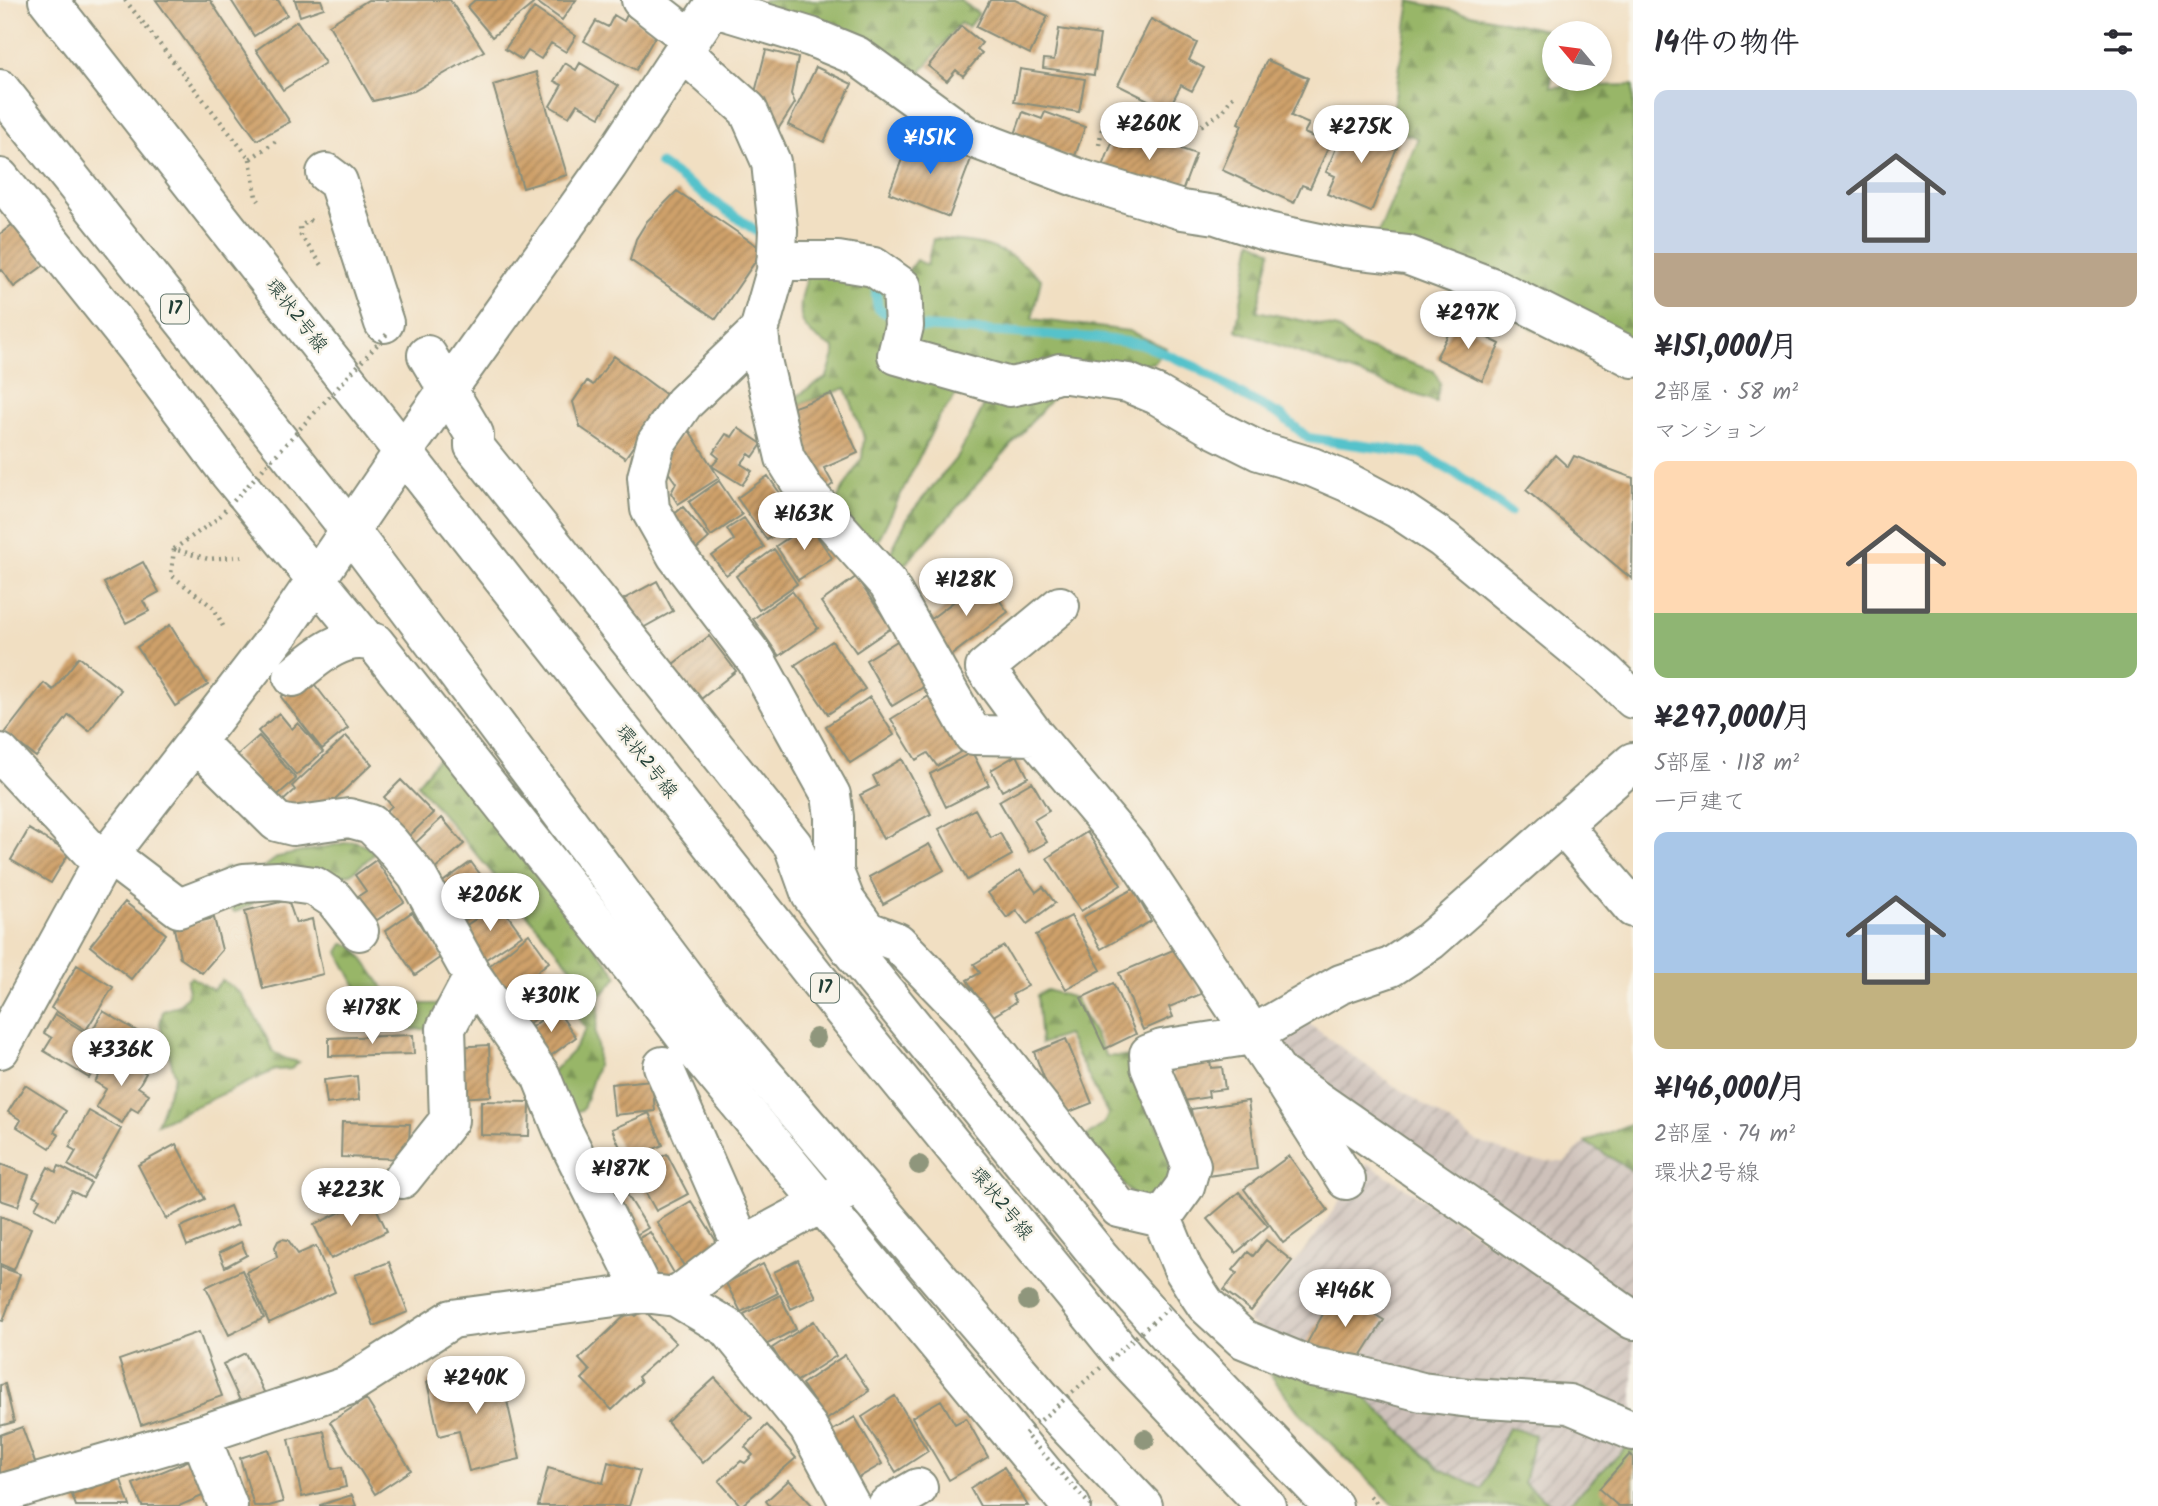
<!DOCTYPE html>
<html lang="ja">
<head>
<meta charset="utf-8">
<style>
	:root { --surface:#fff; --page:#f7f7f7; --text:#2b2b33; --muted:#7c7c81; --accent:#1a73e8 }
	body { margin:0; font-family:Kalam,"Klee One",sans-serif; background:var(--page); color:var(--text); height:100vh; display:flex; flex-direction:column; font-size:26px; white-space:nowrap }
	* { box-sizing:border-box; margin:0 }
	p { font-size:23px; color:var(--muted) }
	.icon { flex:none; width:38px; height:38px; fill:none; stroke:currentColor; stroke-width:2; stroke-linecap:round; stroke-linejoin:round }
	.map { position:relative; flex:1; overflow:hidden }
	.panel { display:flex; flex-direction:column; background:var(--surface); width:525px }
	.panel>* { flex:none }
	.needle { width:46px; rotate:299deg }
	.buttons { position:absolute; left:1542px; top:21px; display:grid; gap:14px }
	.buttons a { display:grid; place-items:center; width:70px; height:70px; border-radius:50%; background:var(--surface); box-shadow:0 4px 10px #0003; font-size:35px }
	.price { position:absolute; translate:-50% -60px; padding:0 16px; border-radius:24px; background:#fff; color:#222; font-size:23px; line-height:46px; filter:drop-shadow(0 2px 4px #0008) }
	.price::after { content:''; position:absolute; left:50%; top:42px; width:21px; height:16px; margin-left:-10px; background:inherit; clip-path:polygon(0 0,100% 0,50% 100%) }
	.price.on { background:var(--accent); color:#fff }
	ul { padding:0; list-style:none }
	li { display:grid; align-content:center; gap:14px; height:371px; padding:0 21px }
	li span { display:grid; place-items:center; height:217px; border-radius:14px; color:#555 }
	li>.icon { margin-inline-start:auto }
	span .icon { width:126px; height:126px; fill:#fffc; stroke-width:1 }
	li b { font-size:30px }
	h2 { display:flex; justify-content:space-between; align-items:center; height:84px; padding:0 21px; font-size:30px }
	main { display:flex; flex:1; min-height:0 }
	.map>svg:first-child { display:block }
	.industrial { fill:url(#industrial-furrows) }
	.forest { fill:url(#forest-firs); stroke:#5c7a4e; stroke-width:2 }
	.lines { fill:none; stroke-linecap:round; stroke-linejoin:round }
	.stream { stroke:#55c2cb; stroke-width:10 }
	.building { fill:url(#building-hatch) }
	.minor-casing { stroke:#888e7b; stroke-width:42 }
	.major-casing { stroke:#888e7b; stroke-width:42 }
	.path { stroke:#888e7b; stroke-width:4.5; stroke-dasharray:2 5; stroke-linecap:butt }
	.minor { stroke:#fff; stroke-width:38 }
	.major { stroke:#fff; stroke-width:38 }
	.path-bridge { stroke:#888e7b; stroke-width:4.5; stroke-dasharray:2 5; stroke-linecap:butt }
	.tree { fill:#8f967c }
	.labels { text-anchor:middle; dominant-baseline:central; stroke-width:5; stroke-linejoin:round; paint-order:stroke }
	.shield { fill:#f7f3e8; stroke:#60746a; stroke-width:2 }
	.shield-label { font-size:18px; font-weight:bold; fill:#1f3d34 }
	.street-label { font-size:19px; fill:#1f3d34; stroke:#f7f3e8 }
</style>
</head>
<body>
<main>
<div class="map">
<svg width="1633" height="1506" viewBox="0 0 1633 1506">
	<defs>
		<pattern id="industrial-furrows" width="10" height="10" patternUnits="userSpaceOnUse" patternTransform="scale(1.75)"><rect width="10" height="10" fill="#cec1ba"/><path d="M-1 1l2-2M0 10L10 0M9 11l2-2" fill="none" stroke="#a79e98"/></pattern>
		<pattern id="forest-firs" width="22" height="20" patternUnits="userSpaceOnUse" patternTransform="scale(1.75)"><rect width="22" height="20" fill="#98b668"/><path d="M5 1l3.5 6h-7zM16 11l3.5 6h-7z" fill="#7b9556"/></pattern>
		<pattern id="building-hatch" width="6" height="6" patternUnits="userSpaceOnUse" patternTransform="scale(1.75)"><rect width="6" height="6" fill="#cfa16a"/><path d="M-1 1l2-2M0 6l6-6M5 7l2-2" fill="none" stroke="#a78458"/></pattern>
	</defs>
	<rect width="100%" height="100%" fill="#f7f3e8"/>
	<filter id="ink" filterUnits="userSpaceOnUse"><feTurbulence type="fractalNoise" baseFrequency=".0143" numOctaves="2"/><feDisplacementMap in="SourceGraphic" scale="14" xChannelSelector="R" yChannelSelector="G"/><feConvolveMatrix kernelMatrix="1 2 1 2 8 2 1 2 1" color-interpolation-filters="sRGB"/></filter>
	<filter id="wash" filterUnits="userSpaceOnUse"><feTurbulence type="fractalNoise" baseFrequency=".00686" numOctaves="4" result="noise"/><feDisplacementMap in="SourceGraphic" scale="28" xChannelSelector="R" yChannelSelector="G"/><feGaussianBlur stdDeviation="1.57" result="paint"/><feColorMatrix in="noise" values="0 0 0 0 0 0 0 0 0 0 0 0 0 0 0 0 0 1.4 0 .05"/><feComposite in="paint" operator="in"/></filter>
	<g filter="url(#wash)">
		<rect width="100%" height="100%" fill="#f1dfc2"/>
		<path class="industrial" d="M1301 1018 1393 1085 1438 1114 1476 1141 1530 1161 1565 1162 1585 1142 1633 1171V1306L1281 1057 1277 1033Z
			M1367 1163 1633 1335V1441L1566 1506H1553L1524 1483 1483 1490 1438 1468 1352 1384 1247 1321 1308 1246Z"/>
		<path class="forest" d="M764 0H960L979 14 968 27 960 23 913 82 759 7Z
			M1410 1 1555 32 1551 87 1633 85V374L1615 369 1405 266 1378 234 1418 138 1390 129Z
			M933 239C979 241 1008 246 1041 279L1032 319 1129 331 1166 348 1155 362 1067 381 951 514 894 576 886 562 909 515 958 456 1002 371 960 390 938 419 868 561 829 512 862 458 864 437 846 388 794 406 799 395 827 377 834 355V348C790 328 799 309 808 270L908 271 916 260 927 265Z
			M1252 240 1271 251 1257 311 1337 328 1358 345 1434 371 1440 383 1436 402 1236 330Z
			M443 753 618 976 598 999 599 1013 595 1032 598 1051 597 1066 583 1109 564 1117 549 1075 573 1051 586 1029 565 999 582 980 417 784Z
			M354 841 364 845 375 853 352 873 345 875 337 876 322 871 257 890 252 904 235 912 228 907 211 882 225 868H263L278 857Z
			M343 944 354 946 397 1007 413 1004H439L435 1029 369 1030 367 1007 338 952Z
			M191 977 213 990 222 980 240 993 260 1024 273 1052 286 1059 299 1062 291 1069 275 1070 157 1124 175 1075 160 1024 163 1011 179 1005 188 995 187 980Z
			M1047 990 1075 998 1106 1056 1132 1057 1169 1155 1171 1181 1162 1195 1137 1200 1083 1139 1104 1124 1108 1114 1067 1035 1041 1044 1037 995Z
			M1633 1123V1171L1585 1142Z
			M1264 1366 1352 1384 1438 1468 1482 1489 1508 1427 1535 1435 1524 1483 1553 1506H1395L1298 1411Z
			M1633 1441V1506H1566Z"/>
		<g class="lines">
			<path class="stream" d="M660 164 765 237
				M878 283 876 295 878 309 896 318
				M911 323 921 327 1095 338 1142 344 1198 368 1245 397 1282 416 1308 438 1422 454 1458 475 1510 512"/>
		</g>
		<g id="blocks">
			<path class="building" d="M156 0H210L290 122 257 140Z
				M231 0H278L287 15 254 36Z
				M295 0H321L324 8 300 16Z
				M368 0H450L484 51 414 91 373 101 329 25Z
				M475 0H530L533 4 492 37 467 7Z
				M534 0H576L562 20Z
				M990 0H1015L1048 16 1030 54 976 27Z
				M534 8 576 36 566 52 551 43 541 59 528 51 522 60 505 49Z
				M614 15 624 21 627 15 657 33 636 70 584 41 596 21 608 27Z
				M1151 19 1197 43 1189 60 1204 68 1192 91 1181 85 1168 110 1118 85Z
				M297 21 325 63 283 90 256 50Z
				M961 26 982 43 977 49 982 53 963 76 956 70 947 81 928 66Z
				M1059 29 1100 35 1094 75 1043 68 1044 59 1054 60Z
				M766 50 798 58 791 94 795 103 773 137 753 100Z
				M1267 60 1308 78 1291 116 1309 124 1304 133 1330 144 1310 188 1302 185 1294 203 1222 170 1242 125 1238 123Z
				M565 63 576 70 580 63 618 86 600 117 577 104 569 117 550 106 562 85 554 81Z
				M816 67 852 84 824 142 788 125Z
				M1020 69 1085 79 1079 112 1014 102Z
				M536 72 567 175 523 188 493 85Z
				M1023 112 1042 119 1045 112 1085 127 1074 159 1014 137Z
				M1348 119 1400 140 1371 212 1327 194 1335 176 1326 172Z
				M1118 127 1196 154 1180 197 1102 169Z
				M911 136 971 159 949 217 889 193Z
				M677 191 763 250 716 319 630 260 636 239 647 221Z
				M17 221 47 263 14 287 2 270 0 271V234Z
				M1455 321 1500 344 1482 381 1436 358Z
				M614 356 668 396 625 458 580 427 573 402 587 381 593 385Z
				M831 394 858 453 824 468 833 484 816 497 777 413Z
				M738 428 762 444 753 457 749 454 741 464 752 471 742 485 712 466 719 458 713 453 726 434 732 437Z
				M689 430 719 478 678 504 671 493 676 483 666 469V446Z
				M1555 455 1568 467 1574 456 1633 478 1632 579 1526 490Z
				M768 476 786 502 773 512 784 528 767 540 737 498Z
				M719 481 742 515 711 536 689 502Z
				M683 507 709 538 692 553 666 521Z
				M744 518 764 547 726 575 712 556 734 540 727 529Z
				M809 524 832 558 798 580 776 546Z
				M774 549 797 584 759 610 736 576Z
				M143 562 159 592 143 601 149 611 126 623 104 583Z
				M856 577 891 628 856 652 821 602Z
				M984 579 1008 612 949 657 924 624Z
				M657 581 673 611 641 629 624 599Z
				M792 591 818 628 779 656 753 619Z
				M170 625 208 685 175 706 137 647Z
				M709 636 736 671 696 703 668 668Z
				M904 637 930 683 892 706 866 660Z
				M832 641 865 689 828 714 795 665Z
				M79 657 121 690 89 731 69 715 36 757 5 733 44 683 53 690Z
				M312 681 348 728 322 749 281 697 295 686Z
				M939 690 943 720 962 751 937 766 928 753 916 760 891 719Z
				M870 697 894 735 850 763 826 726Z
				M279 713 292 729 298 723 323 752 296 775 258 731Z
				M259 736 296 779 272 800 235 757Z
				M346 736 372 764 319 814 298 820 282 802 295 790 292 786Z
				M972 752 989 785 946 807 930 774Z
				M1017 755 1028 777 1002 791 991 770Z
				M902 759 931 814 883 839 860 795 878 786 873 776Z
				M401 780 433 813 405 840 381 816 392 806 384 797Z
				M1032 782 1049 811 1034 820 1047 842 1029 852 999 801Z
				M975 809 991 838 1000 833 1012 855 967 880 939 829Z
				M442 818 464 844 433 871 411 847Z
				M29 829 69 853 51 883 11 860Z
				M1087 832 1121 885 1081 911 1047 858Z
				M929 844 944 870 883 904 869 877Z
				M376 860 404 902 371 924 354 899 366 891 355 875Z
				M471 862 483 878 449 903 437 886Z
				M1020 870 1036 892 1043 887 1055 903 1027 924 1016 910 1007 918 988 893Z
				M485 882 497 898 462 922 451 906Z
				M1133 889 1151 921 1101 949 1083 917Z
				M288 900 296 923 312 919 323 974 263 989 245 911Z
				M125 902 166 934 131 979 90 946Z
				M499 903 522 935 480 963 458 931Z
				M412 912 441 957 415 975 385 931Z
				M1071 916 1101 970 1066 989 1036 935Z
				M214 918 222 950 202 973 180 958 174 928Z
				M529 934 549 962 505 997 484 970Z
				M1004 946 1028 986 1012 995 1016 1002 990 1018 967 980 980 973 974 964Z
				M1180 947 1201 994 1169 1007 1173 1017 1143 1030 1119 973Z
				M77 965 113 987 86 1030 51 1008Z
				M539 979 557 1003 526 1025 509 1001Z
				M1113 983 1136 1034 1105 1049 1081 998Z
				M556 1009 576 1037 545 1060 525 1032Z
				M103 1011 140 1033 128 1054 91 1033Z
				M55 1014 103 1043 92 1062 97 1065 89 1078 44 1051 52 1038 44 1033Z
				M413 1035 414 1054 329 1056V1038Z
				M1066 1039 1092 1103 1059 1116 1034 1052Z
				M489 1045 491 1096 457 1098 455 1047Z
				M1209 1050 1211 1068 1222 1067 1225 1089 1208 1091 1209 1097 1177 1102 1171 1055Z
				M113 1053 146 1073 138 1087 149 1094 138 1112 131 1108 122 1123 96 1107 106 1089 95 1082Z
				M357 1076 359 1100 327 1104 324 1080Z
				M652 1080 655 1111 614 1115 611 1084Z
				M25 1085 66 1111 54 1132 59 1135 50 1148 17 1127 21 1120 8 1112Z
				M481 1101 530 1102 529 1136 481 1135Z
				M1248 1101 1257 1169 1200 1177 1191 1109Z
				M89 1111 121 1129 93 1179 68 1165 76 1151 69 1147Z
				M649 1113 663 1145 626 1161 612 1129Z
				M342 1122 410 1124 408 1159 341 1157Z
				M176 1144 205 1199 166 1219 138 1165Z
				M667 1154 688 1194 656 1211 634 1172Z
				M1289 1156 1328 1210 1283 1243 1244 1189Z
				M0 1164 29 1175 18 1206 0 1200Z
				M59 1166 91 1183 83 1197 72 1191 56 1220 35 1208 40 1199 33 1195 48 1167 56 1172Z
				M613 1172 648 1228 626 1241 596 1184Z
				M1239 1192 1268 1226 1236 1253 1207 1219Z
				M371 1197 387 1231 331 1259 314 1225Z
				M691 1201 723 1252 689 1274 657 1222Z
				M230 1206 238 1225 187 1246 180 1227Z
				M0 1216 31 1228 14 1270 0 1264Z
				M650 1232 674 1273 651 1285 628 1244Z
				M282 1239 288 1240 298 1254 316 1246 335 1292 269 1323 246 1272 277 1257 275 1247 278 1241Z
				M1266 1240 1292 1261 1251 1311 1224 1290 1237 1273 1233 1270 1248 1252 1253 1256Z
				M241 1242 247 1255 225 1267 219 1253Z
				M798 1260 816 1297 791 1309 774 1272Z
				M389 1262 408 1312 374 1326 355 1275Z
				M763 1264 778 1293 741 1312 726 1283Z
				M0 1267 20 1274 3 1321 0 1320Z
				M242 1270 264 1318 229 1335 206 1287Z
				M1335 1292 1384 1320 1356 1364 1335 1352 1306 1345Z
				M780 1295 796 1329 762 1347 744 1314Z
				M644 1310 676 1343 638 1377 641 1382 612 1410 582 1379 590 1371 579 1359 630 1311 636 1316Z
				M814 1321 836 1356 794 1383 772 1348Z
				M199 1332 222 1396 141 1425 119 1360Z
				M245 1353 265 1394 242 1405 223 1364Z
				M845 1355 869 1391 826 1420 802 1384Z
				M499 1365 520 1459 469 1471 459 1431 439 1436 427 1382Z
				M715 1378 752 1418 703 1463 667 1422Z
				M5 1384 14 1422 0 1426V1385Z
				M895 1396 928 1451 896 1472 862 1417Z
				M366 1399 411 1470 375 1494 330 1422Z
				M941 1400 955 1424 966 1418 988 1457 949 1480 912 1417Z
				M855 1417 882 1464 851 1482 825 1435Z
				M767 1425 796 1458 741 1506 719 1481 741 1461 745 1463 753 1455 745 1447Z
				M22 1427 37 1468 0 1481V1435Z
				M324 1431 332 1469 342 1467 346 1487 302 1497 289 1439Z
				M268 1449 283 1502 269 1506H254L240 1458Z
				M1630 1454 1633 1457V1506H1618L1599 1489Z
				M192 1459 207 1494 179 1506H142L133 1484Z
				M608 1462 640 1471 629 1506H538L548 1468 603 1483Z
				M1004 1467 1028 1506H980L970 1488Z
				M120 1477 130 1506H76L72 1495Z
				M789 1480 813 1506H770L766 1501Z
				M352 1495 356 1506H320V1505Z"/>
		</g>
	</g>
	<g filter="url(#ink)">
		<use href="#blocks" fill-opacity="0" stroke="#888e7b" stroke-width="2"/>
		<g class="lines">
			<g class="minor-casing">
				<path id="minor" d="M641 0 691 39
					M712 7 811 37 857 56 967 136 1081 179 1182 210 1216 215 1268 232 1343 248 1407 255 1494 288 1633 358
					M683 52 748 110 771 162 778 230 776 271 759 331 684 403 656 443 647 477 650 509 676 555 756 660 831 795 834 817V872L845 900 868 932
					M326 173 338 182 384 323
					M0 178 135 347 229 473 365 639
					M776 261H838L874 267 902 287 904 326 897 355 1010 387 1033 382 1060 373 1128 383 1157 395 1215 429 1259 451 1312 467 1347 482 1398 509 1443 539 1605 672 1633 699
					M759 331 762 360 785 458 806 492 888 584 973 735 1035 736
					M427 355 474 434V446L793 845 811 895 851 950 1099 1256 1172 1339 1333 1506
					M1060 606 985 668 1035 736 1131 850 1279 1074 1633 1320
					M293 677C315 658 345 631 375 643L653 994 697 1052 1071 1506
					M196 742 277 822 293 826 349 818 371 824 390 843 417 876 473 977 541 1076 563 1131 644 1293
					M0 753 102 863
					M1562 825 1633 908
					M108 854 179 908 244 883 278 881 314 886 334 899 359 931
					M868 931 897 942 968 1015 1119 1208 1162 1218
					M0 1049 102 863 279 634 403 452 608 165 717 0
					M663 1066 742 1246
					M1287 1087 1346 1180
					M402 1179 449 1120 446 1028 473 977
					M1162 1218 1185 1186 1191 1165 1150 1067 1149 1054 1162 1049 1252 1035 1341 984 1391 967 1430 941 1633 762
					M1162 1218 1183 1269 1198 1293 1206 1305 1243 1339 1312 1367 1356 1375 1422 1392 1470 1398 1569 1404 1633 1431
					M676 1297 742 1246 843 1192
					M200 1435 228 1506
					M0 1494 200 1435 347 1386 452 1319 644 1293 676 1297 728 1328 808 1427 851 1506
					M887 1506 918 1488"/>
			</g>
			<g class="major-casing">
				<path id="major" d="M48 0 815 976 1125 1357 1266 1506
					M0 89 349 529 711 1013 1044 1401 1143 1506"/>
			</g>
			<path class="path" d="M125 0 250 159 279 139
				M1099 145 1105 112 1173 131 1202 125 1222 112 1236 92
				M250 159 256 197 259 201
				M311 221 309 220 300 227 301 236 322 265
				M223 626 214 608 171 575 174 549 208 559 246 556
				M1370 1496 1380 1506"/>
			<use href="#minor" class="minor"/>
			<use href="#major" class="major"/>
			<path class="path-bridge" d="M174 549 217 519 387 334
				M1091 1506 1025 1434 1171 1306"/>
		</g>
		<g class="tree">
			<circle cx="816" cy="1038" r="10"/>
			<circle cx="919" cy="1165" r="10"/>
			<circle cx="1028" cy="1301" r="10"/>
			<circle cx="1145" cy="1439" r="10"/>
		</g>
	</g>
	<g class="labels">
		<g class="shield">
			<rect x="161" y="294.5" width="28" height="29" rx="5"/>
			<rect x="811" y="973.5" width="28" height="29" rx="5"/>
		</g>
		<g class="shield-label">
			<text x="175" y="309">17</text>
			<text x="825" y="988">17</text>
		</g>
		<g class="street-label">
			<text transform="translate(296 316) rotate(52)">環状2号線</text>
			<text transform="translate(646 762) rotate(52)">環状2号線</text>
			<text transform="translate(1001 1204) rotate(51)">環状2号線</text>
		</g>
	</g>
</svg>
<div class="buttons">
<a><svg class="needle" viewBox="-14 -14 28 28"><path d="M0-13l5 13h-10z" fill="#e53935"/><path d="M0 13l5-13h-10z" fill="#7c7c81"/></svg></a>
</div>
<b class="price" style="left:1149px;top:162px">¥260K</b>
<b class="price" style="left:1361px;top:165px">¥275K</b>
<b class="price on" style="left:930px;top:176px">¥151K</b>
<b class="price" style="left:1468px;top:351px">¥297K</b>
<b class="price" style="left:804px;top:552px">¥163K</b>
<b class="price" style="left:966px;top:618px">¥128K</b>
<b class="price" style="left:490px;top:933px">¥206K</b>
<b class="price" style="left:551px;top:1034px">¥301K</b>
<b class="price" style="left:372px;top:1046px">¥178K</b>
<b class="price" style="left:121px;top:1088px">¥336K</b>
<b class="price" style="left:621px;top:1207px">¥187K</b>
<b class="price" style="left:351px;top:1228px">¥223K</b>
<b class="price" style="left:1345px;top:1329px">¥146K</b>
<b class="price" style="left:476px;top:1416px">¥240K</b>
</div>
<section class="panel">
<h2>14件の物件<svg class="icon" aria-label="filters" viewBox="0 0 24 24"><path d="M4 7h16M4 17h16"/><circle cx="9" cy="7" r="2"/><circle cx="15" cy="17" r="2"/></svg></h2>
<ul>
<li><span style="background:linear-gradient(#c9d6e8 75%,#b9a48a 0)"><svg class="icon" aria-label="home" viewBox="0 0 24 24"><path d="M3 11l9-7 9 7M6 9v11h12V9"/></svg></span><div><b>¥151,000/月</b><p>2部屋 · 58 m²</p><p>マンション</p></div></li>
<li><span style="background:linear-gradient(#ffd9b3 70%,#8fb573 0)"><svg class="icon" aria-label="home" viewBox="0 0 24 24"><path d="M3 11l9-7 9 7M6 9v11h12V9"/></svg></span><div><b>¥297,000/月</b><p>5部屋 · 118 m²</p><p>一戸建て</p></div></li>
<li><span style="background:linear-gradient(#a9c7e8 65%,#c2b280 0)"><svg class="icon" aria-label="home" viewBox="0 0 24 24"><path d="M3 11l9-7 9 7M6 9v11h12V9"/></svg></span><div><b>¥146,000/月</b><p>2部屋 · 74 m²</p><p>環状2号線</p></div></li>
</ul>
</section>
</main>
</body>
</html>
